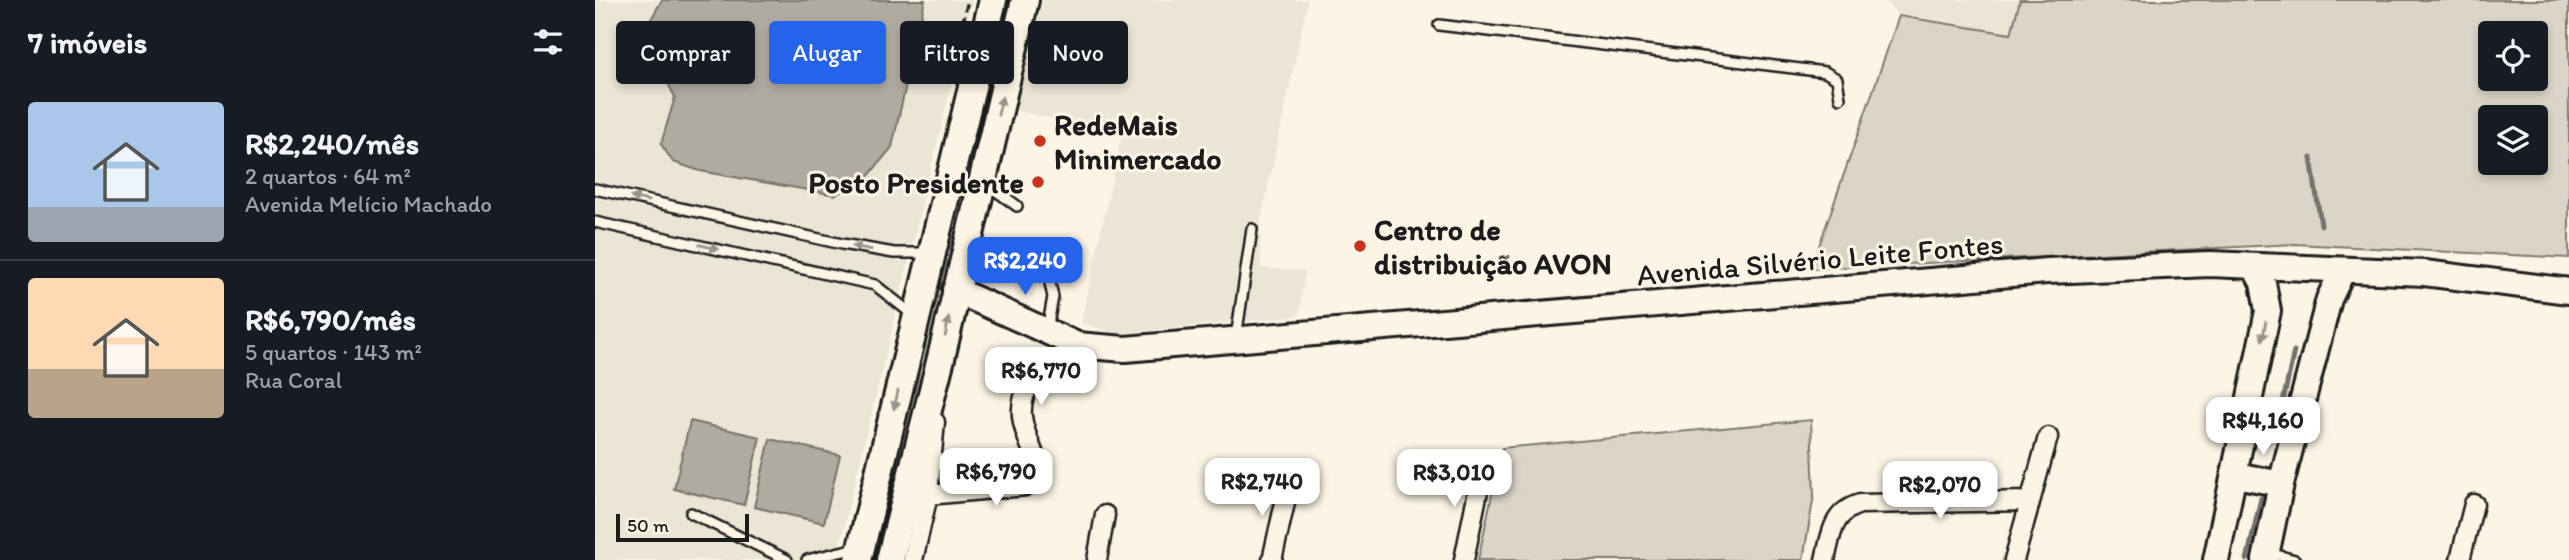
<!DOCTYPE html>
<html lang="pt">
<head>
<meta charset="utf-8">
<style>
	:root { --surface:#171b24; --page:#20242c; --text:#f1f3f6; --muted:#9ea1a6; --line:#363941; --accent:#2563eb }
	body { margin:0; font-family:Itim,sans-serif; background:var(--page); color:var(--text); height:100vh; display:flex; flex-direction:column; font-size:26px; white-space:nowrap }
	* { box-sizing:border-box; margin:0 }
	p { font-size:23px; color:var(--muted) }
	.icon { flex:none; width:38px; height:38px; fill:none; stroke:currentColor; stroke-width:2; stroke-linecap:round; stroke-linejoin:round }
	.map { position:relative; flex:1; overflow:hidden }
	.panel { display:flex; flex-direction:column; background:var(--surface); width:595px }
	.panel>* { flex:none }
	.top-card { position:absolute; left:21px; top:21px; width:665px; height:63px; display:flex; gap:14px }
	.controls { position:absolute; left:1883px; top:21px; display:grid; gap:14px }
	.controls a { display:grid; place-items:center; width:70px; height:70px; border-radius:7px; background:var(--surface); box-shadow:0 4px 10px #0003; font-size:35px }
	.scale { position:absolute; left:21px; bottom:18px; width:133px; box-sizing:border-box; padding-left:7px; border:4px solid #1c1c1c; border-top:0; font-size:19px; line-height:24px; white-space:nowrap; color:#1c1c1c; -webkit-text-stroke:5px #fcf5e5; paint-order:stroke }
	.price { position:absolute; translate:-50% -60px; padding:0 16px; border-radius:14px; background:#fff; color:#222; font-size:23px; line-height:46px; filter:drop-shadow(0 2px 4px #0008) }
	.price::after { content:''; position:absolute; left:50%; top:42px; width:21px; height:16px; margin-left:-10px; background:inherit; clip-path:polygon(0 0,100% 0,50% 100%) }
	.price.on { background:var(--accent); color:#fff }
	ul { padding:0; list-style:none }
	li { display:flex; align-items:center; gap:21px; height:175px; padding:0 28px }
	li+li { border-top:2px solid var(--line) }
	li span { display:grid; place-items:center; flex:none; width:196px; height:140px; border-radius:7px; color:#555 }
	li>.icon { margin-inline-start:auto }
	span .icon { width:84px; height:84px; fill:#fffc; stroke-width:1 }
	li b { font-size:30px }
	h2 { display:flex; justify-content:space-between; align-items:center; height:84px; padding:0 28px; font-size:30px }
	.chip { padding:0 24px; border-radius:7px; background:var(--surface); box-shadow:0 4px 10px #0003; font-size:24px; line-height:63px }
	.chip.on { background:var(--accent); color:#fff }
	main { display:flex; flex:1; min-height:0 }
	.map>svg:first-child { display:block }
	.built { fill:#ebe5d6 }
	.green { fill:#dbd5c8; stroke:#7c7872; stroke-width:2; fill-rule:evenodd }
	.water { fill:#b0aba1; stroke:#75726c; stroke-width:2 }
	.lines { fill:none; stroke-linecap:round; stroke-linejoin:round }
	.stream { stroke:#75726c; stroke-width:5 }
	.lane-casing { stroke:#1c1c1c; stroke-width:14 }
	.street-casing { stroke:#1c1c1c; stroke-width:23 }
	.secondary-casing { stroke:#1c1c1c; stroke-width:30 }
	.primary-casing { stroke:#1c1c1c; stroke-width:32 }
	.path { stroke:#1c1c1c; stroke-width:3.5; stroke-dasharray:7 5; stroke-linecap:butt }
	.lane { stroke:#fcf5e5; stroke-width:9 }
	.street { stroke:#fcf5e5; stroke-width:18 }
	.secondary { stroke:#fcf5e5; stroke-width:24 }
	.primary { stroke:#fcf5e5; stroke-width:26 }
	.oneway { fill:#97938b }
	.poi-dot { fill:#c8321e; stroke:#fcf5e5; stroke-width:2.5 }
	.labels { text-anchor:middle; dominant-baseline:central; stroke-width:6; stroke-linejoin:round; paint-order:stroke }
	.poi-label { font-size:30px; font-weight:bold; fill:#1c1c1c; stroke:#fcf5e5; text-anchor:start }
	.street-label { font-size:30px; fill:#1c1c1c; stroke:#fcf5e5 }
</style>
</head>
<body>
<main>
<section class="panel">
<h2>7 imóveis<svg class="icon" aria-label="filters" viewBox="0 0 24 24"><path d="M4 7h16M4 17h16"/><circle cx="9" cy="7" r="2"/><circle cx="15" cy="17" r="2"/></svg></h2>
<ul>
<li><span style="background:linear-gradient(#a9c7e8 75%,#9aa5b1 0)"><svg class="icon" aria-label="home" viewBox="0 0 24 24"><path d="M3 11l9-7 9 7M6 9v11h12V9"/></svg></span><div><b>R$2,240/mês</b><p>2 quartos · 64 m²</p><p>Avenida Melício Machado</p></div></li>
<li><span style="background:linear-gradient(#ffd9b3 65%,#b9a48a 0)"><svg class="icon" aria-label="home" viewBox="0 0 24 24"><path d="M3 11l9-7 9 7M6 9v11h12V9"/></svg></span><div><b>R$6,790/mês</b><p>5 quartos · 143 m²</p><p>Rua Coral</p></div></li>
</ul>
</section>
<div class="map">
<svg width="1974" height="560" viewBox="0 0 1974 560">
	<rect width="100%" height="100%" fill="#fcf5e5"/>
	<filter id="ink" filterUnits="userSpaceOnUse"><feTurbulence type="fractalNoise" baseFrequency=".0143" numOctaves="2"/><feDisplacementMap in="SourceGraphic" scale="14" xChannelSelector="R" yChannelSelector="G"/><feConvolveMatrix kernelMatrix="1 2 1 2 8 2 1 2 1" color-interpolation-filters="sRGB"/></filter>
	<g filter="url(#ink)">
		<path class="built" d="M0 0H377L241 560H0Z
			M448 0H713L665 225 666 268 710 271 704 316 520 334 486 323 527 135 419 110Z
			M1289 0H1425L1416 34 1304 16Z"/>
		<path class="green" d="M404 0H420L286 560H272Z
			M1425 0H1974V258L1700 244 1216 269 1304 16 1416 34ZM1941 33V79H1895V33ZM1941 117V163H1895V117Z
			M1216 420 1219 495 1208 560H883L907 448Z"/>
		<path class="water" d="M67 0H330L297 147 272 178 240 195 105 171 78 162 66 144 80 97 61 60 55 21Z
			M95 421 165 437 149 505 79 489Z
			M175 439 245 455 229 523 159 507Z"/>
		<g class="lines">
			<path class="stream" d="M1716 158 1726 225
				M1683 425 1699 351
				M1652 560 1666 498"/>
			<g class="lane-casing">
				<path id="lane" d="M844 25 1230 72 1242 79 1245 98
					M392 184 422 206
					M0 189 247 244 299 253H334
					M0 222 280 285 317 314
					M447 246 458 297 452 330
					M641 338 657 229
					M96 513 192 560
					M1674 553 1700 560
					M212 560 261 548"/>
			</g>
			<g class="street-casing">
				<path id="street" d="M333 495 431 486 440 480C454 459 408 423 436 383 447 369 468 356 482 345
					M318 560 333 495 340 422
					M502 560 510 515
					M677 560 694 485
					M869 560 888 466
					M1230 560C1236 535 1237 512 1265 504L1434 501
					M1419 560 1453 437
					M1865 560 1879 504"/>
			</g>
			<g class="secondary-casing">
				<path id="secondary" d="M360 290 482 345 530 349 1452 271 1615 264 1829 273 1974 291
					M1641 475 1686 484
					M1621 560 1673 311 1668 283 1659 266
					M1670 560 1686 484 1734 299 1748 270"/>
			</g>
			<g class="primary-casing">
				<path id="primary" d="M263 560 398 0
					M295 560 346 358 430 0"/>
			</g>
			<path class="path" d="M368 22 373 0"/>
			<use href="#lane" class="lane"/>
			<use href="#street" class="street"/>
			<use href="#secondary" class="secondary"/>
			<use href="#primary" class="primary"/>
		</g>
		<defs><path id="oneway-solid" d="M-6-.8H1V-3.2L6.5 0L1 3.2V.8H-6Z" transform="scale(1.75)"/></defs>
		<g class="oneway">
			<use href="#oneway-solid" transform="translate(405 106) rotate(-77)"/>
			<use href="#oneway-solid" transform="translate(45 199) rotate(-167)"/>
			<use href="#oneway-solid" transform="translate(114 247) rotate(13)"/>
			<use href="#oneway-solid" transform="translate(267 248) rotate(-170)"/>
			<use href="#oneway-solid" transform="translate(352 327) rotate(-79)"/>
			<use href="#oneway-solid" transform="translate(1669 331) rotate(101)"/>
			<use href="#oneway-solid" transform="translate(301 400) rotate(103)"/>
		</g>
	</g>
	<g class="poi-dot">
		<circle cx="445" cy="141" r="7"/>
		<circle cx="443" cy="182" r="7"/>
		<circle cx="765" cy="246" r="7"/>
	</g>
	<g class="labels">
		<g class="poi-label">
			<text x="459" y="124">RedeMais<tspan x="459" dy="34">Minimercado</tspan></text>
			<text x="429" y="182" text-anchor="end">Posto Presidente</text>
			<text x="779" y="229">Centro de<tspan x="779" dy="34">distribuição AVON</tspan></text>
		</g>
		<g class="street-label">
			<text transform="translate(1225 259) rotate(-5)">Avenida Silvério Leite Fontes</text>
		</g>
	</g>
</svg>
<div class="controls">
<a><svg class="icon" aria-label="locate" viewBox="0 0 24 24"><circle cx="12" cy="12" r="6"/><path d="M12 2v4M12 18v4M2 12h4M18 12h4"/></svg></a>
<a><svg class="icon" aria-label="layers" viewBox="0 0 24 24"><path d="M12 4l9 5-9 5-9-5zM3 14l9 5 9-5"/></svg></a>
</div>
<div class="scale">50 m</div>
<b class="price on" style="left:430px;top:297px">R$2,240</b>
<b class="price" style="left:446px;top:407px">R$6,770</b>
<b class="price" style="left:1668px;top:457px">R$4,160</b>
<b class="price" style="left:401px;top:508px">R$6,790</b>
<b class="price" style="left:859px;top:509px">R$3,010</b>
<b class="price" style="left:667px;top:518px">R$2,740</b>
<b class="price" style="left:1345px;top:521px">R$2,070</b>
<div class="top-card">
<a class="chip">Comprar</a>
<a class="chip on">Alugar</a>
<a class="chip">Filtros</a>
<a class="chip">Novo</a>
</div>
</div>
</main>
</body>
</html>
